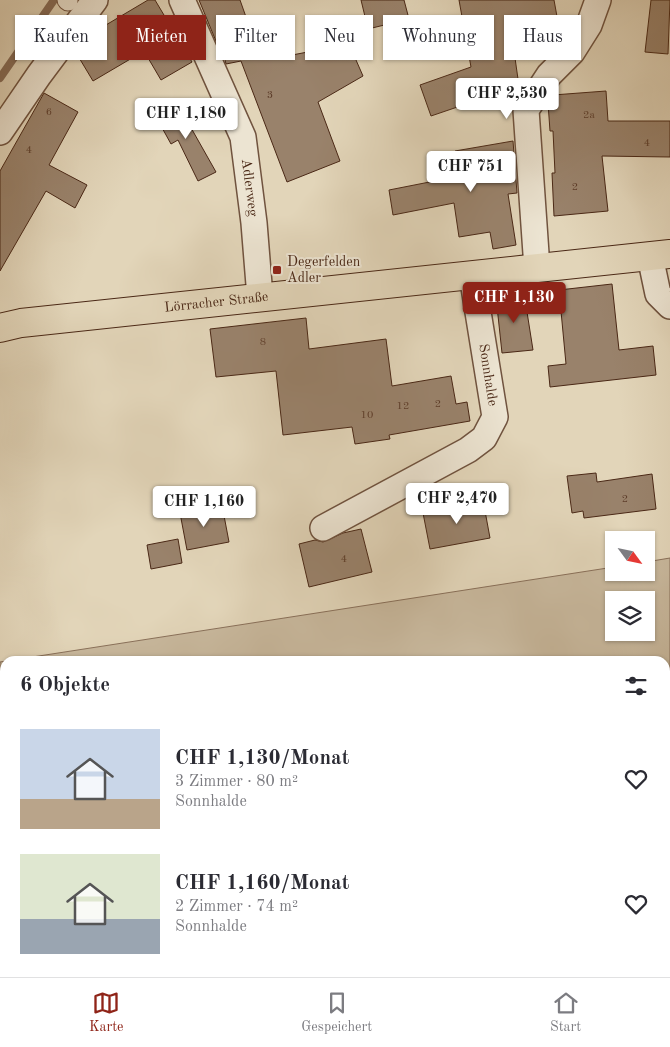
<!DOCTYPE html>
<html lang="de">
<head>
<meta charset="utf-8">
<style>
	:root { --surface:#fff; --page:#f7f7f7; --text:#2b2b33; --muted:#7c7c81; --line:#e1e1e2; --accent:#8f2418 }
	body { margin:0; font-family:"Old Standard TT",serif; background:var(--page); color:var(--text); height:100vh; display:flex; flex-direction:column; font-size:19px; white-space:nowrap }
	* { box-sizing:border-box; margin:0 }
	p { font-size:16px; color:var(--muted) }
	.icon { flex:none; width:28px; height:28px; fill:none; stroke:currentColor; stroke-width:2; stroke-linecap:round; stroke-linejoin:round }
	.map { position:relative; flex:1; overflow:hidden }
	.side { position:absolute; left:0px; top:656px; width:670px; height:321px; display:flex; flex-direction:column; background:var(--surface); border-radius:15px 15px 0 0; box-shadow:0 1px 4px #0004 }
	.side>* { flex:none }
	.guide { position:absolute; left:15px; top:15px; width:640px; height:45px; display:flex; gap:10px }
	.needle { width:32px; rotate:123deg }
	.fabs { position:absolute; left:605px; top:531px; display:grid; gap:10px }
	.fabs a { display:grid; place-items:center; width:50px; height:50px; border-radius:0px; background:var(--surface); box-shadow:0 1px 4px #0004; font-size:25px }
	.price { position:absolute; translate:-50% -42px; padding:0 11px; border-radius:5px; background:#fff; color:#222; font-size:16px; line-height:32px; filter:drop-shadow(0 1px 2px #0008) }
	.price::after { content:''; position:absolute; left:50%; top:30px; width:15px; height:11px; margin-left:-8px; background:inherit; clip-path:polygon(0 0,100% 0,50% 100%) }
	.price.on { background:var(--accent); color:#fff }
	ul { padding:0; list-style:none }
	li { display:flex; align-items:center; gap:15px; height:125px; padding:0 20px }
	li span { display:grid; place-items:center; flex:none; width:140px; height:100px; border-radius:0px; color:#555 }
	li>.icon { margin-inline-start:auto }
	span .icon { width:60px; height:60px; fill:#fffc; stroke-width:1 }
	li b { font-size:21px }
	h2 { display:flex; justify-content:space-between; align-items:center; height:60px; padding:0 20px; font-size:21px }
	.pill { padding:0 18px; border-radius:0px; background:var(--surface); box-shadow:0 1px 4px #0004; font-size:18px; line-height:45px }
	.pill.on { background:var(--accent); color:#fff }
	.dock { display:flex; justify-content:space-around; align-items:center; height:70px; border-top:1px solid var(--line); background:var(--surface); font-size:14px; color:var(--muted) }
	.dock a { display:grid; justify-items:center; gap:2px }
	.dock .on { color:var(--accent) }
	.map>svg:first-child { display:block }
	.green { fill:#c8b89d; stroke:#89705a; fill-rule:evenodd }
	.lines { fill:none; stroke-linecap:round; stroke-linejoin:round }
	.stream { stroke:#866c57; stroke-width:8 }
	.building { fill:#99826b; stroke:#4a2816 }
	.pedestrian-casing { stroke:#70533f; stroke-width:21 }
	.minor-casing { stroke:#70533f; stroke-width:28 }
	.primary-casing { stroke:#4a2816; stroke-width:30 }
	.pedestrian { stroke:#ece4d2; stroke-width:19 }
	.minor { stroke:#ece4d2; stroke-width:25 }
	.primary { stroke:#e2d5b9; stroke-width:28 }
	.poi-dot { fill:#8f2418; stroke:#ece4d2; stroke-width:2 }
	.labels { text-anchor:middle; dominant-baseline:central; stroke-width:4; stroke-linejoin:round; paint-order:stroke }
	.number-label { font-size:11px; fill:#5e3e2b }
	.street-label { font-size:14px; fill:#4a2816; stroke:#ece4d2 }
	.poi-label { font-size:14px; fill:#4a2816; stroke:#ece4d2; text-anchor:start }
</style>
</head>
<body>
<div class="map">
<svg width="670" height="977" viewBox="0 0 670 977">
	<rect width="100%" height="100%" fill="#e2d5b9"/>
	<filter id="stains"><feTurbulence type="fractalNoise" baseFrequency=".004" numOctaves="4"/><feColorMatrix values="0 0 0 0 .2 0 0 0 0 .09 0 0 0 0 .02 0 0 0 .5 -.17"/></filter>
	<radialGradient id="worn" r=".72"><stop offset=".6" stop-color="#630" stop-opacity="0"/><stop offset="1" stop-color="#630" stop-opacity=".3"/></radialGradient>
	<path class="green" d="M670 558V977H0V662L614 567V572H646V562ZM614 600H646V632H614ZM5 661H665V972H5Z"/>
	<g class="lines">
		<path class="stream" d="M0 78 54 0"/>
	</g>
	<path class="building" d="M148 0H155L192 62 161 80 144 51 93 81 75 51 84 38Z
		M199 0H240L252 34 281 28 287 56 349 44 363 76 318 102 340 161 287 182 241 61 226 64 221 44 218 46Z
		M361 0H404L409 19 368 29Z
		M459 0H554L558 22 511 30 519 86 431 116 420 85 471 67Z
		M651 0H670L668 54 645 52Z
		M606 91 608 121H670V157L602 156 608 211 554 216 552 173H555L553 131H550L548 103 553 95Z
		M44 93 78 112 49 165 87 185 75 208 46 191 0 271V171Z
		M177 103 216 172 198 181 178 140 171 144 155 115Z
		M513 141 517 193 508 194 516 245 493 249 490 232 459 237 454 203 393 215 389 190 460 176 455 151Z
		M612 284 619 350 653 346 656 375 550 387 548 366 566 364 559 290Z
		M524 293 533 350 502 353 496 297Z
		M306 318 309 349 386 339 392 386 451 376 456 404 467 402 470 421 389 435 390 439 355 444 352 427 283 435 276 371 216 377 210 329Z
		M596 473 597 482 652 474 656 509 584 518 583 511 572 513 567 476Z
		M483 500 490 538 430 549 423 513Z
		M222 505 229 542 187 550 180 513Z
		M361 529 372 572 309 587 299 544 315 540 323 542 343 533Z
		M178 539 182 563 151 569 147 545Z"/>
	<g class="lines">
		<g class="pedestrian-casing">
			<path id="pedestrian" d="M67 0 68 1"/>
		</g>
		<g class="minor-casing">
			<g id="minor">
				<path id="s1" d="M182 0 243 137 254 223 260 297"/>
				<path d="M0 132 39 75 95 0"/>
				<path d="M650 256 658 294 670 306"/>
				<path d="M537 268 526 110 549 75 572 52 589 25 598 0"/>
				<path d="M323 528 468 450 484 438 495 417 472 275"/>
			</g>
		</g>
		<g class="primary-casing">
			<g id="primary">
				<path id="s2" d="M0 328 21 323 670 254"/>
			</g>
		</g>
		<use href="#pedestrian" class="pedestrian"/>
		<use href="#minor" class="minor"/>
		<use href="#primary" class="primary"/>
	</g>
	<rect class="poi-dot" x="272" y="265" width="10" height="10" rx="2.5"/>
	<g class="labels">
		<g class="number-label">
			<text x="270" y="95">3</text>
			<text x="49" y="112">6</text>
			<text x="589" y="115">2a</text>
			<text x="647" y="143">4</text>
			<text x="29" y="150">4</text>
			<text x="575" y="187">2</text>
			<text x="263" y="342">8</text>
			<text x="438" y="404">2</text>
			<text x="403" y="406">12</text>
			<text x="367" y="415">10</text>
			<text x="625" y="499">2</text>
			<text x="344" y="559">4</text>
		</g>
		<g class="street-label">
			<text stroke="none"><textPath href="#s1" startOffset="201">Adlerweg</textPath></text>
			<text stroke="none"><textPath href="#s2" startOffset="218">Lörracher Straße</textPath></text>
			<text transform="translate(488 375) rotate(81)">Sonnhalde</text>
		</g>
		<g class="poi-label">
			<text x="287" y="262">Degerfelden<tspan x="287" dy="16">Adler</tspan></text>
		</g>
	</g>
	<rect width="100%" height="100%" filter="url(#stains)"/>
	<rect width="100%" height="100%" fill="url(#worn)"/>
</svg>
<div class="fabs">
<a><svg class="needle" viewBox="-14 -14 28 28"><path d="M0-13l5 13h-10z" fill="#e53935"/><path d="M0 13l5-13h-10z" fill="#7c7c81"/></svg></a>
<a><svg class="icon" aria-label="layers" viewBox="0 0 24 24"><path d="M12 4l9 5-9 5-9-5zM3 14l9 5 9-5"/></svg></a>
</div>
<b class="price" style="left:507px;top:120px">CHF 2,530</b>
<b class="price" style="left:186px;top:140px">CHF 1,180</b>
<b class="price" style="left:471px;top:193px">CHF 751</b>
<b class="price on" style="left:514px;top:324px">CHF 1,130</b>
<b class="price" style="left:457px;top:525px">CHF 2,470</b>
<b class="price" style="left:204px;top:528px">CHF 1,160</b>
<div class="guide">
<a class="pill">Kaufen</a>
<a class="pill on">Mieten</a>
<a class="pill">Filter</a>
<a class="pill">Neu</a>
<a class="pill">Wohnung</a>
<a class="pill">Haus</a>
</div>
<section class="side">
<h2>6 Objekte<svg class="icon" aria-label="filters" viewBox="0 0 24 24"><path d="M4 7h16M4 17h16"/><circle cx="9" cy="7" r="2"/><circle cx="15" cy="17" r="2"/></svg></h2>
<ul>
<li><span style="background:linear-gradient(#c9d6e8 70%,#b9a48a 0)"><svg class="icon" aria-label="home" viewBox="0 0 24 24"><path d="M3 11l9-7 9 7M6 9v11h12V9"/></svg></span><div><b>CHF 1,130/Monat</b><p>3 Zimmer · 80 m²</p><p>Sonnhalde</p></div><svg class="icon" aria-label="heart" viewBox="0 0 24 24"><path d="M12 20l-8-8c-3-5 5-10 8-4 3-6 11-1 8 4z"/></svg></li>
<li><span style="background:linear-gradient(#dfe7d0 65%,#9aa5b1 0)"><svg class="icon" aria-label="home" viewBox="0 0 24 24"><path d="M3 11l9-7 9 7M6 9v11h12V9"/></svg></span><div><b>CHF 1,160/Monat</b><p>2 Zimmer · 74 m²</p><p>Sonnhalde</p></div><svg class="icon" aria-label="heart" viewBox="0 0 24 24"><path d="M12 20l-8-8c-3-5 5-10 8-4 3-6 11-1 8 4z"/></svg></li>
</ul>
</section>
</div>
<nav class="dock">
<a class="on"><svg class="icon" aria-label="map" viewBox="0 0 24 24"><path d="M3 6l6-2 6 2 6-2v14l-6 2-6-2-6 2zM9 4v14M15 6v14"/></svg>Karte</a>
<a><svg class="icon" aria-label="saved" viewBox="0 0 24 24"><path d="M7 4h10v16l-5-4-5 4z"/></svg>Gespeichert</a>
<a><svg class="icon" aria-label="home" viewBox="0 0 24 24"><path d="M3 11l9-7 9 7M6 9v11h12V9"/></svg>Start</a>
</nav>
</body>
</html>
